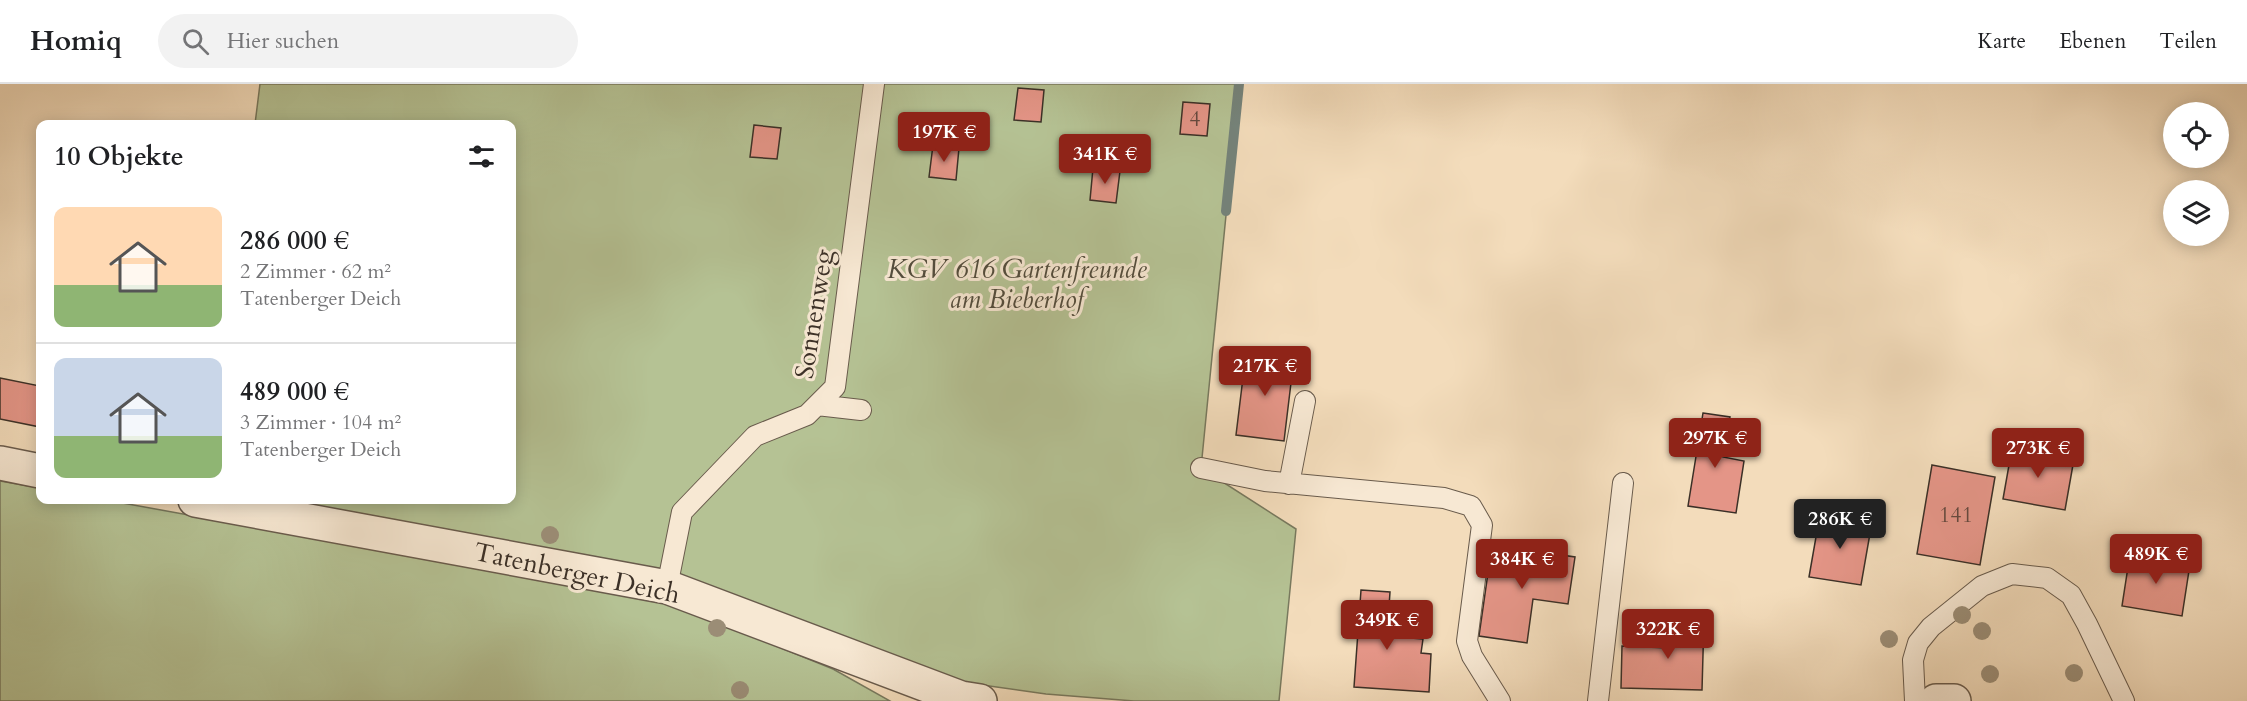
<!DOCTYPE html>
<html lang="de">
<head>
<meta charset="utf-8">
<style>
	:root { --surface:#fff; --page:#f2f2f2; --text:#202124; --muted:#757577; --line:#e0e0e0; --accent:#8f2418 }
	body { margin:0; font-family:Cardo,serif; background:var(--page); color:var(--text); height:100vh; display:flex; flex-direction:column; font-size:22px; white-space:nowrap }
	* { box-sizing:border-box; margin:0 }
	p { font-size:20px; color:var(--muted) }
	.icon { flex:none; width:33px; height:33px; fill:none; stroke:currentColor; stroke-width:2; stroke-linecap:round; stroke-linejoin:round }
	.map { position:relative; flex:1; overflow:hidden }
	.side { position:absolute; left:36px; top:36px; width:480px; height:384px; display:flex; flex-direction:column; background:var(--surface); border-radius:12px; box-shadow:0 3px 15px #0003 }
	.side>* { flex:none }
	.buttons { position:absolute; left:2163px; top:18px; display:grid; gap:12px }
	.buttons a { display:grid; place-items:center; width:66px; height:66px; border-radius:50%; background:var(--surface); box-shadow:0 3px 15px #0003; font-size:30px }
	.price { position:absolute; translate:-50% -51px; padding:0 14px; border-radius:6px; background:var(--accent); color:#fff; font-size:20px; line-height:39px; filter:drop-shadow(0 2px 3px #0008) }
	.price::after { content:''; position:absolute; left:50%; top:36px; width:18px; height:14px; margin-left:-9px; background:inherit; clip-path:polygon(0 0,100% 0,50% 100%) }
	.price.on { background:#222; color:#fff }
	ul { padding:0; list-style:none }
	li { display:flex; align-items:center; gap:18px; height:150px; padding:0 18px }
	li+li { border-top:2px solid var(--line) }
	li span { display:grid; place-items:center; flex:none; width:168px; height:120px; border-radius:12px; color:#555 }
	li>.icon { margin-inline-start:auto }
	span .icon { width:72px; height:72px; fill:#fffc; stroke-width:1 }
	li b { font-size:26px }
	h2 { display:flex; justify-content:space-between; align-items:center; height:72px; padding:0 18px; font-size:26px }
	header { display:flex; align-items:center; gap:36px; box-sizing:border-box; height:84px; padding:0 30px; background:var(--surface); border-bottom:2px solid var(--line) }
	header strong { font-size:28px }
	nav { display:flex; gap:33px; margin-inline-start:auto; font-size:21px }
	.search { width:420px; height:54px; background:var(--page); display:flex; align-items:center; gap:15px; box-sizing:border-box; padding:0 21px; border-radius:33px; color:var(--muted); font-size:22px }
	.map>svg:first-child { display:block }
	.green { fill:#b5c294; stroke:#78795e; stroke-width:1.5 }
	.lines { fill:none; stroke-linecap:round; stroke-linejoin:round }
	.stream { stroke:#75837b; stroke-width:10 }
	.building { fill:#e49587; stroke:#3b3027; stroke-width:1.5 }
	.service-casing { stroke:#695b4c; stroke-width:22 }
	.tertiary-casing { stroke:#695b4c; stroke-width:36 }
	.service { stroke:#f7e8d3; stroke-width:20 }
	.tertiary { stroke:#f7e8d3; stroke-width:33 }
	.tree { fill:#9b8d76 }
	.labels { text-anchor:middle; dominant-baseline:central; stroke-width:6; stroke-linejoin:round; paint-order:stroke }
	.number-label { font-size:22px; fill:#65493f }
	.park-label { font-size:26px; font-style:italic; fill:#534d3d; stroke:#f7e8d3 }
	.street-label { font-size:26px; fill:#3b3027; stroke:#f7e8d3 }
</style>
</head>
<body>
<header>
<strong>Homiq</strong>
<div class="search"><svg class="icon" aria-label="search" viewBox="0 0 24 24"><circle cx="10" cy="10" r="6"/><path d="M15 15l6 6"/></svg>Hier suchen</div>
<nav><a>Karte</a><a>Ebenen</a><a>Teilen</a></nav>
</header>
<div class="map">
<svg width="2247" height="617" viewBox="0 0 2247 617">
	<rect width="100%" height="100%" fill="#f3dcbb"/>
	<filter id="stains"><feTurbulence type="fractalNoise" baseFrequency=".00333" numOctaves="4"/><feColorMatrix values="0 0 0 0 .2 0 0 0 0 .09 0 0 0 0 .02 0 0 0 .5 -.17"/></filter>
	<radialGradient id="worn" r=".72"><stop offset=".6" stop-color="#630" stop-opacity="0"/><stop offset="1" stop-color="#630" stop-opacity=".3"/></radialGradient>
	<path class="green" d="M260 0H1239L1201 384 1296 445 1279 617H1134L1046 610 968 599 656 485 284 416H512V40H255Z
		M0 397 40 404V416H106L668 518 833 585 890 617H0Z"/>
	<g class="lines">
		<path class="stream" d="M1226 127 1239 0"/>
	</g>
	<path class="building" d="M1018 4 1044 6 1041 38 1014 36Z
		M1183 18 1210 20 1207 52 1180 50Z
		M754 41 781 44 777 75 750 73Z
		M933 61 959 64 956 96 929 93Z
		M1093 84 1120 87 1116 119 1090 116Z
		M1246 269 1294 274 1284 357 1236 351Z
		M0 294 40 302V343L0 335Z
		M1703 329 1730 333 1723 373 1744 377 1736 429 1688 422Z
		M2012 364 2074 375 2065 426 2003 415Z
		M1932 381 1995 393 1980 481 1917 470Z
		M1820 430 1872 438 1861 501 1809 493Z
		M1492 461 1575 473 1568 520 1533 515 1527 559 1479 552Z
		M2130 470 2190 480 2182 532 2122 522Z
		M1361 506 1390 508 1387 552 1423 555 1421 569 1431 570 1429 608 1354 603Z
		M1670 534 1704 535 1702 606 1621 604 1622 562 1669 564Z"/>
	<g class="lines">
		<g class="service-casing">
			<path id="service" d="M817 321 861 326
				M1201 384 1265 397 1444 414 1471 422 1482 441 1467 557 1472 572 1500 617
				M1289 400 1305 317
				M667 503 682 428 755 352 807 331 835 303 874 0
				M1598 617 1623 399
				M1915 617 1913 576 1918 559 1931 543 1982 502 2012 490 2047 494 2071 511 2087 540 2124 617"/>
		</g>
		<g class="tertiary-casing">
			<path id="tertiary" d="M0 379 40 387
				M195 416 667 503 961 614 980 617
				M1936 617H1954"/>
		</g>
		<use href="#service" class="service"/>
		<use href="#tertiary" class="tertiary"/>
	</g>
	<g class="tree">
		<circle cx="550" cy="451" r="9"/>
		<circle cx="1962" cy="531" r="9"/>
		<circle cx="717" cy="544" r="9"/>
		<circle cx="1982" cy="547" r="9"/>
		<circle cx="1889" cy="555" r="9"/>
		<circle cx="2074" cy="589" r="9"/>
		<circle cx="1990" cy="590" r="9"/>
		<circle cx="740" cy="606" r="9"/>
	</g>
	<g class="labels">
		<g class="number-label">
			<text x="1195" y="35">4</text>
			<text x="1956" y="431">141</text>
		</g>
		<g class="park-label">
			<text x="1017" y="185">KGV 616 Gartenfreunde<tspan x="1017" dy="30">am Bieberhof</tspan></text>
		</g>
		<g class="street-label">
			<text transform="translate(814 230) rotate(-81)">Sonnenweg</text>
			<text transform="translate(577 489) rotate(12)">Tatenberger Deich</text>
		</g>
	</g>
	<rect width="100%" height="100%" filter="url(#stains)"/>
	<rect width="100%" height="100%" fill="url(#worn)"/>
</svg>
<div class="buttons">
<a><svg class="icon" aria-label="locate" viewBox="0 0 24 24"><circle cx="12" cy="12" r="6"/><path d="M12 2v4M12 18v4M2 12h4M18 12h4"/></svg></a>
<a><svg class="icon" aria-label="layers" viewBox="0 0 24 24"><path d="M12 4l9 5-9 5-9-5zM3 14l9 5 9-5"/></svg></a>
</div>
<b class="price" style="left:944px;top:79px">197K €</b>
<b class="price" style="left:1105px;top:101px">341K €</b>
<b class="price" style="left:1265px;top:313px">217K €</b>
<b class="price" style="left:1715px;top:385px">297K €</b>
<b class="price" style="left:2038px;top:395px">273K €</b>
<b class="price on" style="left:1840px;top:466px">286K €</b>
<b class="price" style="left:2156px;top:501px">489K €</b>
<b class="price" style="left:1522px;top:506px">384K €</b>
<b class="price" style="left:1387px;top:567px">349K €</b>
<b class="price" style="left:1668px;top:576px">322K €</b>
<section class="side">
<h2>10 Objekte<svg class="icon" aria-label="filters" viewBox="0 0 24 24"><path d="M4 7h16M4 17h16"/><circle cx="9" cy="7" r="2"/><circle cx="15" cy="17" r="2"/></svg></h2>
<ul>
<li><span style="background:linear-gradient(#ffd9b3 65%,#8fb573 0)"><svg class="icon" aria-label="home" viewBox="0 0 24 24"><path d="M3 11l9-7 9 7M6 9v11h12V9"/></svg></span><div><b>286 000 €</b><p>2 Zimmer · 62 m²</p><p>Tatenberger Deich</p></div></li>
<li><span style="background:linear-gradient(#c9d6e8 65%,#8fb573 0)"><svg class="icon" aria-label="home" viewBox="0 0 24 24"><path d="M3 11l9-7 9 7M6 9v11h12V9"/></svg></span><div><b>489 000 €</b><p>3 Zimmer · 104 m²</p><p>Tatenberger Deich</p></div></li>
</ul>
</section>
</div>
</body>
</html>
